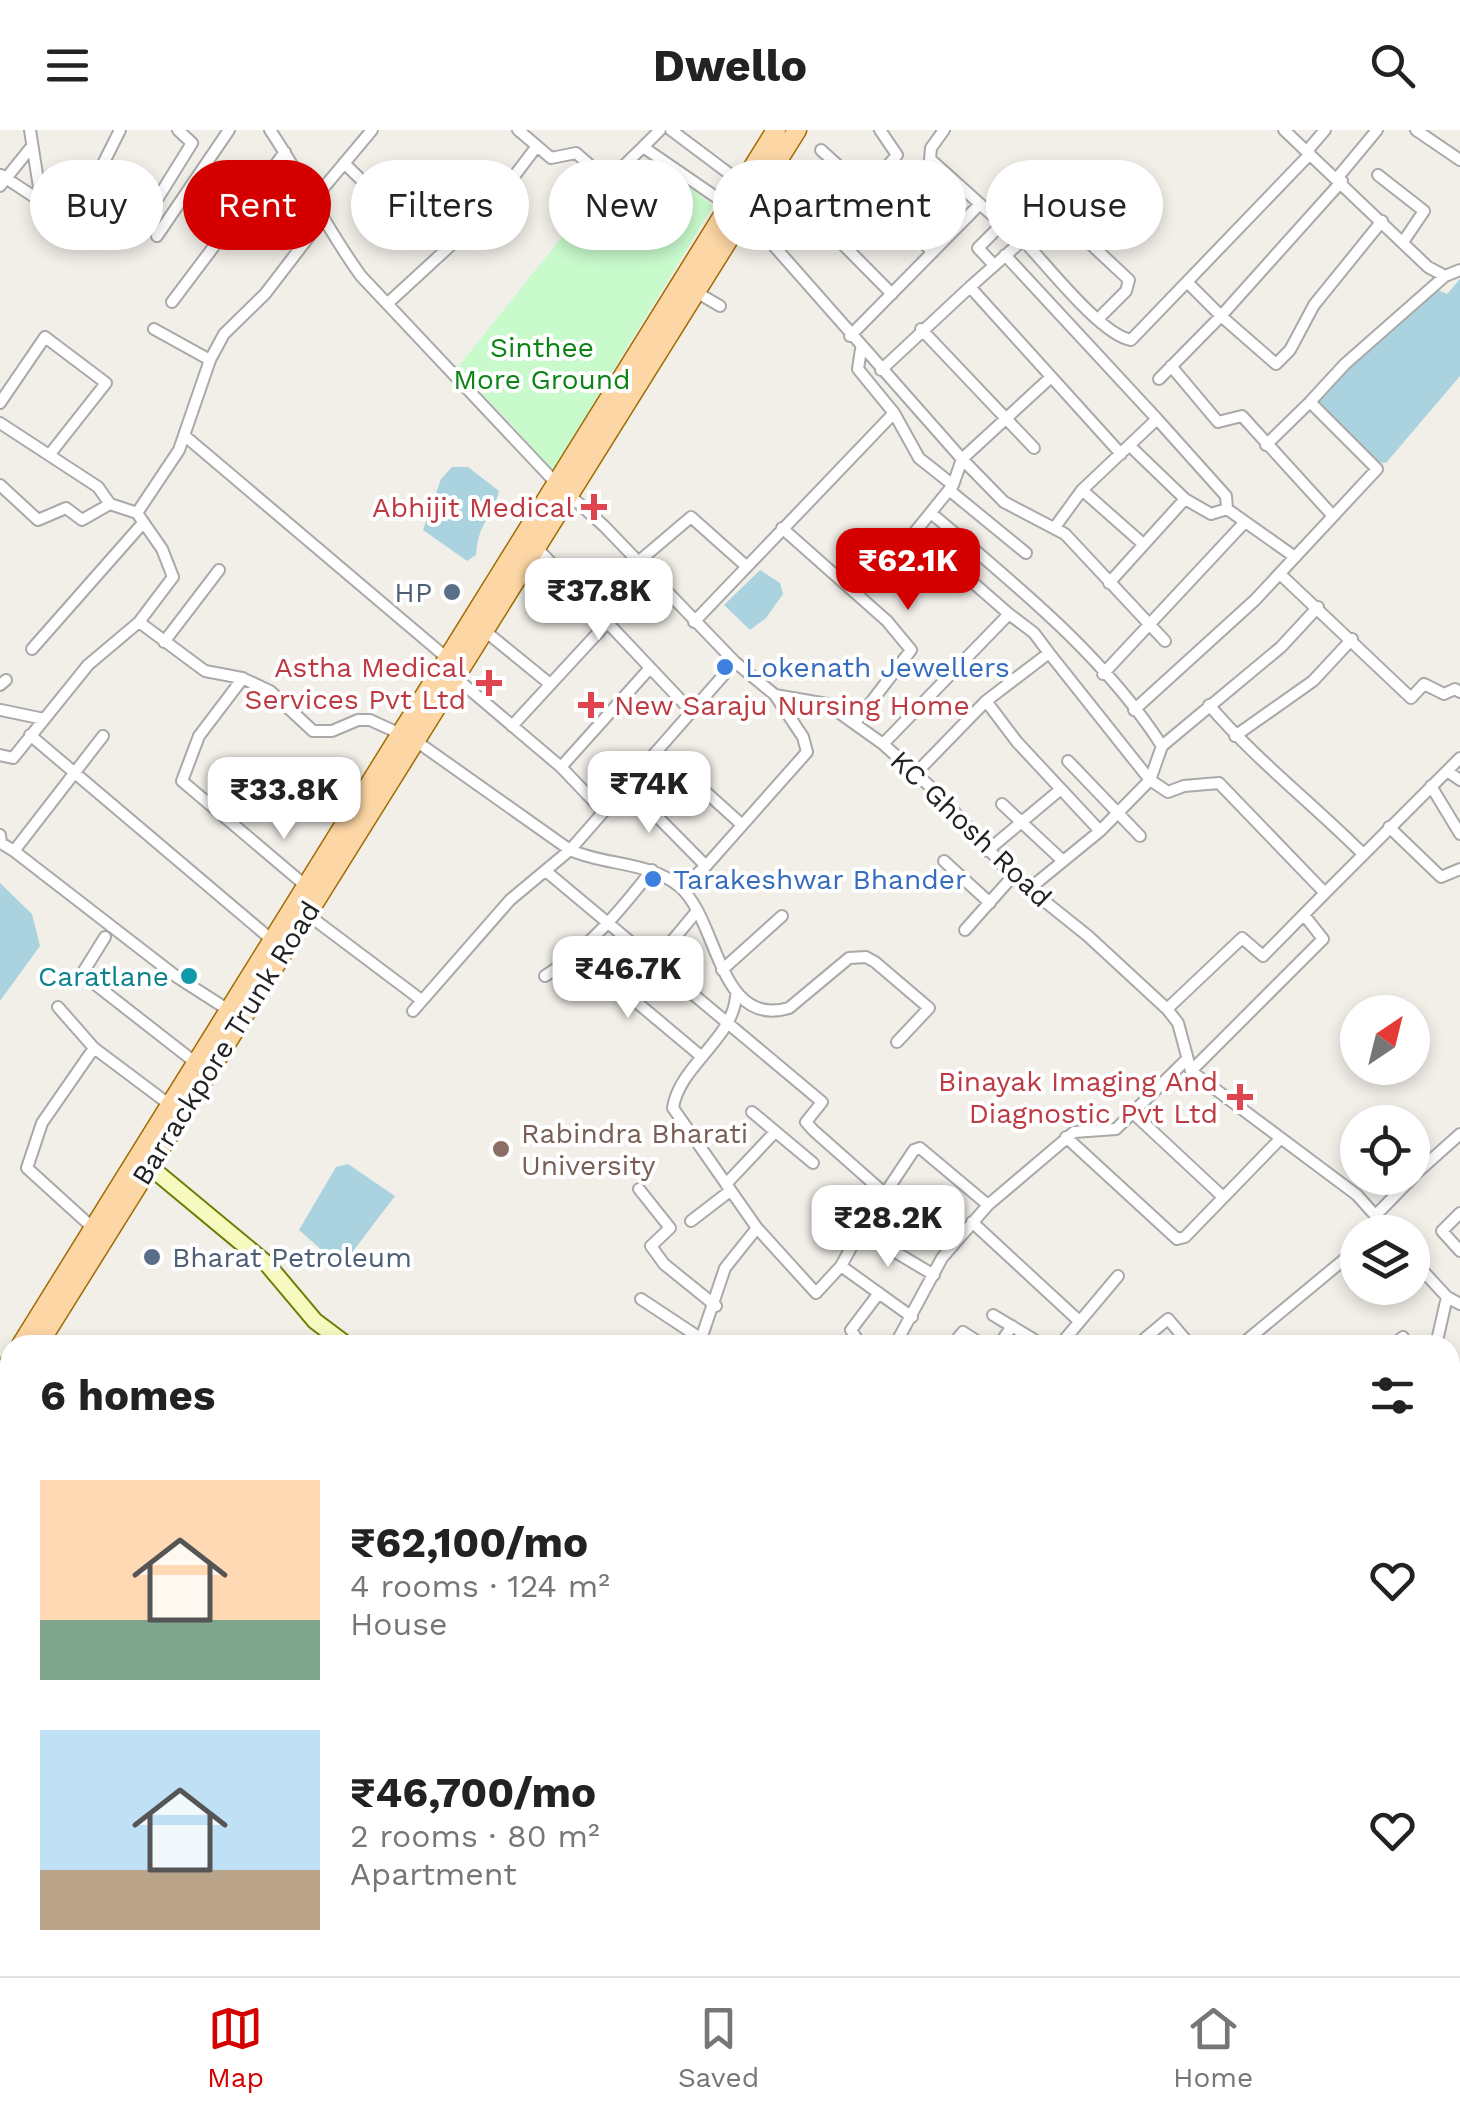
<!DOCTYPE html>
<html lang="en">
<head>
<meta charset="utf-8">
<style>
	:root { --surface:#fff; --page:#f6f6f6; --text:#222; --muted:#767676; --line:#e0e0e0; --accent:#d40000 }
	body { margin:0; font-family:"Work Sans",sans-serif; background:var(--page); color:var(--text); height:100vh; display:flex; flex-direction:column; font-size:38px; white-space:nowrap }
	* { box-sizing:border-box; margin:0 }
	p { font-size:32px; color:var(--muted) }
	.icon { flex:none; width:55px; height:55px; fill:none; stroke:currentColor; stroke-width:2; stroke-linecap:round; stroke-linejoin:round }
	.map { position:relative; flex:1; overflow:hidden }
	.sheet { position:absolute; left:0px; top:1205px; width:1460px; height:642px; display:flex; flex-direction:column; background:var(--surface); border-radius:30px 30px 0 0; box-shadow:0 5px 15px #0003 }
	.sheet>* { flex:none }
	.top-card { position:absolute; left:30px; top:30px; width:1400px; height:90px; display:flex; gap:20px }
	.needle { width:65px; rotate:35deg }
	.buttons { position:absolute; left:1340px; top:865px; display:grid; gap:20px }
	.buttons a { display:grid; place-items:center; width:90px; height:90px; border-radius:50%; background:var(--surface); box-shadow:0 5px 15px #0003; font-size:50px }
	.price { position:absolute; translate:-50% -85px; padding:0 22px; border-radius:20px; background:#fff; color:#222; font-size:32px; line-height:65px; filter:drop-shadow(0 2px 5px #0008) }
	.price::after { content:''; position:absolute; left:50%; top:60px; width:30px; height:22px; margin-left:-15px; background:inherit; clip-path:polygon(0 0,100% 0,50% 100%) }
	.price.on { background:var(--accent); color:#fff }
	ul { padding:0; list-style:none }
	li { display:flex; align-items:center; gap:30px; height:250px; padding:0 40px }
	li span { display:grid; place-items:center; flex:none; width:280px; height:200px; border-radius:0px; color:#555 }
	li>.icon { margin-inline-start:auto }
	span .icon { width:120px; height:120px; fill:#fffc; stroke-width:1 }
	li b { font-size:42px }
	h2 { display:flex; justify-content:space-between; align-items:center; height:120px; padding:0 40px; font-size:42px }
	.tag { padding:0 35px; border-radius:45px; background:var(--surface); box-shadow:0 5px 15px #0003; font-size:35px; line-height:90px }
	.tag.on { background:var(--accent); color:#fff }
	header { display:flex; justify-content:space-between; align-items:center; height:130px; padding:0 40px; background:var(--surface); font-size:45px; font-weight:700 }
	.dock { display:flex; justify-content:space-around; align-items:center; height:140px; border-top:2px solid var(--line); background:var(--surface); font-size:28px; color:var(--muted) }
	.dock a { display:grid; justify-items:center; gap:5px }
	.dock .on { color:var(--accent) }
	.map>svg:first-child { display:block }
	.park { fill:#c8facc }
	.water { fill:#aad3df }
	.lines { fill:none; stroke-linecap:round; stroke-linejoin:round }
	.street-casing { stroke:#a9a9a9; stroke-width:14 }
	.secondary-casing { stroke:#707d05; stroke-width:19 }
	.primary-casing { stroke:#a06b00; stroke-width:21 }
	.street { stroke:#fff; stroke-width:10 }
	.secondary { stroke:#f7fabf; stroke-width:15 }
	.primary { stroke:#fcd6a4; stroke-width:18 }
	.health-dot { fill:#e0444e; stroke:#fff; stroke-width:4 }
	.service-dot { fill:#5c6f8a; stroke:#fff; stroke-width:4 }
	.shop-dot { fill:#3f7fe0; stroke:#fff; stroke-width:4 }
	.culture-dot { fill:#0f9aa8; stroke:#fff; stroke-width:4 }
	.education-dot { fill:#8d6e63; stroke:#fff; stroke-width:4 }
	.labels { text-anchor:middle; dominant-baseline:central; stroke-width:8; stroke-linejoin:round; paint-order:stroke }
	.park-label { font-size:28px; fill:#0c8416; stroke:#fff }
	.health-label { font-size:28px; fill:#be3a42; stroke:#fff; text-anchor:end }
	.service-label { font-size:28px; fill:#4e5e75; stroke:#fff; text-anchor:end }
	.shop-label { font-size:28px; fill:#366cbe; stroke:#fff; text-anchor:start }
	.street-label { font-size:28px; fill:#222; stroke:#fff }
	.culture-label { font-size:28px; fill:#0d838f; stroke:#fff; text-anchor:end }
	.education-label { font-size:28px; fill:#785e54; stroke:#fff; text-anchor:start }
</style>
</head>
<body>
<header><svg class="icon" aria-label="menu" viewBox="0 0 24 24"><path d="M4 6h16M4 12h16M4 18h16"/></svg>Dwello<svg class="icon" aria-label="search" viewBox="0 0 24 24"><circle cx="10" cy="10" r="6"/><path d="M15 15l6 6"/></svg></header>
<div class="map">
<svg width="1460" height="1846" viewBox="0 0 1460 1846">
	<rect width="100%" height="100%" fill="#f2efe9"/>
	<path class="park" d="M650 26 713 76 553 340 458 237 593 68Z"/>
	<path class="water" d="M1460 149V246L1386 333 1375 332 1315 268 1337 243 1438 160 1447 164Z
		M452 337H468L499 361C492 391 479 389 476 425L467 431 423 400 441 349Z
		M760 440 780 453 783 464 766 488 750 500 724 475Z
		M0 753 32 784 40 816 0 871Z
		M348 1034 395 1066 341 1137 299 1100 336 1037Z"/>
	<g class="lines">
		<g class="street-casing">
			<path id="street" d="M30 0 44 89 53 96 87 101 101 38 120 0
				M270 0C303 49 326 98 361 146L555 352 604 396 735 532 775 565 827 574 883 614 935 661 1013 746 1088 806 1167 879 1178 893 1191 941 1357 1065 1390 1102
				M671 0 743 54
				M944 0 931 18 930 29 980 74
				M1284 0 1428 137 1445 146 1460 140
				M1416 0 1460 30
				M537 16 551 28 576 23 608 51 643 17 729 76
				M643 17 660 0
				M821 20 933 122
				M1307 21 1325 0
				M344 33 396 84
				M1 45 39 70
				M1378 45 1424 81 1403 112
				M1338 47 1377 0
				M0 56 32 16
				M789 60 892 164
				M866 61 897 25 880 0
				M315 68 372 0
				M745 83 962 329 1004 372 1065 404 1165 511
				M143 92 192 13 178 0
				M157 106 229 0
				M1005 125 1157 289 1082 360 1055 397
				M994 135 978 118 1002 94
				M1189 154 1221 186 1342 51
				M970 157 1023 110C1046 134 1101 205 1131 210L1310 24
				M696 162 720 176
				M172 172 285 22
				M388 173 487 82 537 16 518 0
				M154 199 210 230
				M921 199 1034 318
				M850 206 980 74 1002 94 1036 63 1129 150 1126 161 1098 189
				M861 219 858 239 894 283 919 328 953 355 915 402 1009 484
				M1171 236 1218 292 1242 286 1333 386
				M881 240 970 157 1121 324
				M1159 249 1221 186 1276 234 1290 220 1314 175 1382 91
				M0 273 45 207 106 253 50 324
				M1157 289 1226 366 1227 379
				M0 293 98 357 110 374
				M185 306 447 528
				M1266 315 1310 272
				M1130 316 1185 369
				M0 355 38 390 66 378 82 390 110 374 137 383
				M953 355 962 329 1050 248
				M949 360 1026 423
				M1082 360 1142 413
				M931 383C1013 453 1103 524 1162 616L1150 650
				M782 398 887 491 911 520 855 593
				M537 418 691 581
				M638 432 691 387 746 436
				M1280 444 1411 568 1424 554 1444 564 1455 559 1460 562
				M1109 453 1185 369 1211 384 1227 379 1295 427
				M139 492 173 447 162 419 137 383 179 320 210 230 224 204 265 164 321 91
				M694 492 894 283
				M485 501 550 554
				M164 512 219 440
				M32 519 143 393
				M1103 544 1244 393
				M243 548 199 606 182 651 306 756
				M456 548 561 637 602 680
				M0 555 6 550
				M986 571 1049 523 1150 650
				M1209 575C1256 630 1312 673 1363 724
				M1 580 44 589
				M1134 580 1255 470 1377 339 1310 272 1345 234 1445 146
				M512 596 607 493
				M30 605 272 810
				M1235 606 1313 551 1352 509
				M883 614 1009 484 1034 503 1049 523
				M1162 616 1281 517 1318 477
				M0 625 13 628 88 535 139 492 205 541 242 548 270 561 313 601H332L358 590H370L416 611 570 720 735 532
				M1068 631 1140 706
				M561 637 650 538
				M1447 641 1460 650
				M916 643 986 571 1017 612 1100 701 1150 650 1168 662 1184 656 1219 653 1325 763 1460 628
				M688 646 740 693
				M626 655 706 736 681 758
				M1431 656 1460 704
				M1002 674 1063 731
				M1389 697 1441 747 1460 739
				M0 705 1 713 14 721 103 606
				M14 721 177 847 230 881
				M987 721 1061 659
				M944 731 990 773
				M706 736 807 622 803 607 775 565
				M547 742 822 972 806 992 813 1000 909 1085 955 1112
				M1029 759 1100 701
				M307 784 420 869
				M965 800 1013 746
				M105 807 82 844 196 933
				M579 824 702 927
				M653 834 697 781
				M722 840 782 786
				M545 846C590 817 619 782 652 740
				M58 877 94 918 170 975
				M1167 879 1242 808 1263 826 1325 763
				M413 881 510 770 570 720C606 736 649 731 680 757 719 791 718 899 789 878L849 828 866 827 875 832 929 878 897 912
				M1191 941 1323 809 1304 785
				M752 982 813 1033
				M1133 983 1223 1067
				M1066 1007 1177 1109 1185 1107 1280 1009
				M1412 1047 1460 1004
				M726 1054 775 1002
				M639 1059 670 1098 651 1116 664 1134 716 1176
				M1460 1083 1442 1101 1460 1121
				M1375 1086 1412 1048
				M691 1091 730 1061
				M972 1092 1078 1190
				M93 1098 27 1038 42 993 94 918
				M757 1098 816 1163 841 1136 860 1101 934 1145
				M860 1101 914 1020 920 1018 988 1075
				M1412 1129 1447 1167 1460 1174
				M841 1136 912 1187
				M641 1169 703 1210
				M993 1185 1043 1215
				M699 1215 725 1138 757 1098 673 978C679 936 733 909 736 866
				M861 1215 851 1200 879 1163
				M895 1215 942 1128 988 1075 1074 1002 1116 999 1185 931
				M952 1215 963 1202 983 1215
				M999 1215 1012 1196
				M1060 1215 1118 1146
				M1137 1215 1168 1189 1190 1215
				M1241 1215 1358 1118
				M1393 1215 1403 1207
				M1436 1215 1447 1167
				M1450 1239 1460 1250
				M1450 1286 1460 1276
				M0 1323 10 1330
				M1450 1371 1460 1382
				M0 1402 10 1410
				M1450 1422 1460 1412
				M0 1450 10 1456
				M0 1512 10 1519
				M0 1656 10 1664
				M1450 1713 1460 1699
				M0 1782 10 1770
				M1450 1782 1460 1781
				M1450 1827 1460 1834
				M130 1838 134 1846
				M281 1838 289 1846
				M452 1838 461 1846
				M483 1838 492 1846
				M575 1838 586 1846
				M696 1838 704 1846
				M796 1838 808 1846
				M961 1838 970 1846
				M1169 1838 1171 1839
				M0 1844 2 1846
				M18 1846 26 1838
				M262 1846 270 1838
				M329 1846 340 1838
				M386 1846 398 1838
				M539 1846 547 1838
				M763 1846 772 1838
				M837 1846 846 1838
				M1202 1846 1209 1838
				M1255 1846 1262 1838
				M1302 1846 1308 1838"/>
		</g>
		<g class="secondary-casing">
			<path id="secondary" d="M149 1036 267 1134 315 1191 347 1215
				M1450 1543 1460 1536
				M1020 1846 1026 1838
				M1401 1846 1407 1838"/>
		</g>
		<g class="primary-casing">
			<path id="primary" d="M21 1215 776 0
				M38 1215 797 0
				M0 1248 10 1232
				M0 1277 10 1261"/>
		</g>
		<use href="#street" class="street"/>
		<use href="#secondary" class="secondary"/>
		<use href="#primary" class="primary"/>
	</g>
	<g class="health-dot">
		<path d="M589 362h10v10h10v10h-10v10h-10v-10h-10v-10h10z"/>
		<path d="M484 538h10v10h10v10h-10v10h-10v-10h-10v-10h10z"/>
		<path d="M586 560h10v10h10v10h-10v10h-10v-10h-10v-10h10z"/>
		<path d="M1235 952h10v10h10v10h-10v10h-10v-10h-10v-10h10z"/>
	</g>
	<g class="service-dot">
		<circle cx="452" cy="462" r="10"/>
		<circle cx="152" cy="1127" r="10"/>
	</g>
	<g class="shop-dot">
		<circle cx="725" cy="537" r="10"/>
		<circle cx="653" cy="749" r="10"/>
	</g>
	<circle class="culture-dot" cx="189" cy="846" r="10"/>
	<circle class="education-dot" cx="501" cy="1019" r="10"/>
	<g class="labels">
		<g class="park-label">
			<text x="542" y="217">Sinthee<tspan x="542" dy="32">More Ground</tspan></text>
		</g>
		<g class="health-label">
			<text x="574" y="377">Abhijit Medical</text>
			<text x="466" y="537">Astha Medical<tspan x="466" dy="32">Services Pvt Ltd</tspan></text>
			<text x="614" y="575" text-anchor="start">New Saraju Nursing Home</text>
			<text x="1218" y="951">Binayak Imaging And<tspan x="1218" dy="32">Diagnostic Pvt Ltd</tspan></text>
		</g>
		<g class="service-label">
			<text x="432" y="462">HP</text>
			<text x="172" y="1127" text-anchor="start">Bharat Petroleum</text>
		</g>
		<g class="shop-label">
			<text x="745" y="537">Lokenath Jewellers</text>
			<text x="673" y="749">Tarakeshwar Bhander</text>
		</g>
		<g class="street-label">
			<text transform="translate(971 699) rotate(44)">KC Ghosh Road</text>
			<text transform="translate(226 913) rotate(-58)">Barrackpore Trunk Road</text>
		</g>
		<g class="culture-label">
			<text x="169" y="846">Caratlane</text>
		</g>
		<g class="education-label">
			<text x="521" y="1003">Rabindra Bharati<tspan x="521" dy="32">University</tspan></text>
		</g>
	</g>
</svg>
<div class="buttons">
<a><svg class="needle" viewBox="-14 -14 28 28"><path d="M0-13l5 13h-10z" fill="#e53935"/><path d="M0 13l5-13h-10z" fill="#767676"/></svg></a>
<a><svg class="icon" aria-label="locate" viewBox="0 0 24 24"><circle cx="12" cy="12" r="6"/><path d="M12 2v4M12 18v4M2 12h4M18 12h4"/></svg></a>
<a><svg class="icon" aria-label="layers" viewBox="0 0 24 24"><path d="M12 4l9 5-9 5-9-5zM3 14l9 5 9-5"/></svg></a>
</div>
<b class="price on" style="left:908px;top:483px">₹62.1K</b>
<b class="price" style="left:599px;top:513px">₹37.8K</b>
<b class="price" style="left:649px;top:706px">₹74K</b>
<b class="price" style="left:284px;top:712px">₹33.8K</b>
<b class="price" style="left:628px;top:891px">₹46.7K</b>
<b class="price" style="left:888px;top:1140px">₹28.2K</b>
<div class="top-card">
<a class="tag">Buy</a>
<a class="tag on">Rent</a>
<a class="tag">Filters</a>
<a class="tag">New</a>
<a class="tag">Apartment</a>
<a class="tag">House</a>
</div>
<section class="sheet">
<h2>6 homes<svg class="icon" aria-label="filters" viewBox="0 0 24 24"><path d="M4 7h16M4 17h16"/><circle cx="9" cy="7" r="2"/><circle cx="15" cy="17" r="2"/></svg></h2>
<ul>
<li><span style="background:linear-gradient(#ffd9b3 70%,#7fa58c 0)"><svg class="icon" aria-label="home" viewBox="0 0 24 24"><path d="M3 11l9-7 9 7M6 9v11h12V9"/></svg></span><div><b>₹62,100/mo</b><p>4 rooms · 124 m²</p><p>House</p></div><svg class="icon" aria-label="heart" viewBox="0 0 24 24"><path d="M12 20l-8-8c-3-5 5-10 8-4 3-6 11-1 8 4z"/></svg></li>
<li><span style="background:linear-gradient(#bfe0f5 70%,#b9a48a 0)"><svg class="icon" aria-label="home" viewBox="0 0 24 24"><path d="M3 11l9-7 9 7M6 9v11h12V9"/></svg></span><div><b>₹46,700/mo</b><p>2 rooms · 80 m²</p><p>Apartment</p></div><svg class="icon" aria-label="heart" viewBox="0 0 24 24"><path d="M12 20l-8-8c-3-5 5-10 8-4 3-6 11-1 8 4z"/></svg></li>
</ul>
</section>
</div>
<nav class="dock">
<a class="on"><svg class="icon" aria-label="map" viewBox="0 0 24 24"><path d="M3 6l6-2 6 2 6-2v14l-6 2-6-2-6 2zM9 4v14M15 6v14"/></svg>Map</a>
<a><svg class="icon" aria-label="saved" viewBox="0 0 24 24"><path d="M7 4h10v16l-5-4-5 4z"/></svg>Saved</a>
<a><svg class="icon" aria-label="home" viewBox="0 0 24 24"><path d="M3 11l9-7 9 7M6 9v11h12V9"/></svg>Home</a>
</nav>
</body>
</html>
